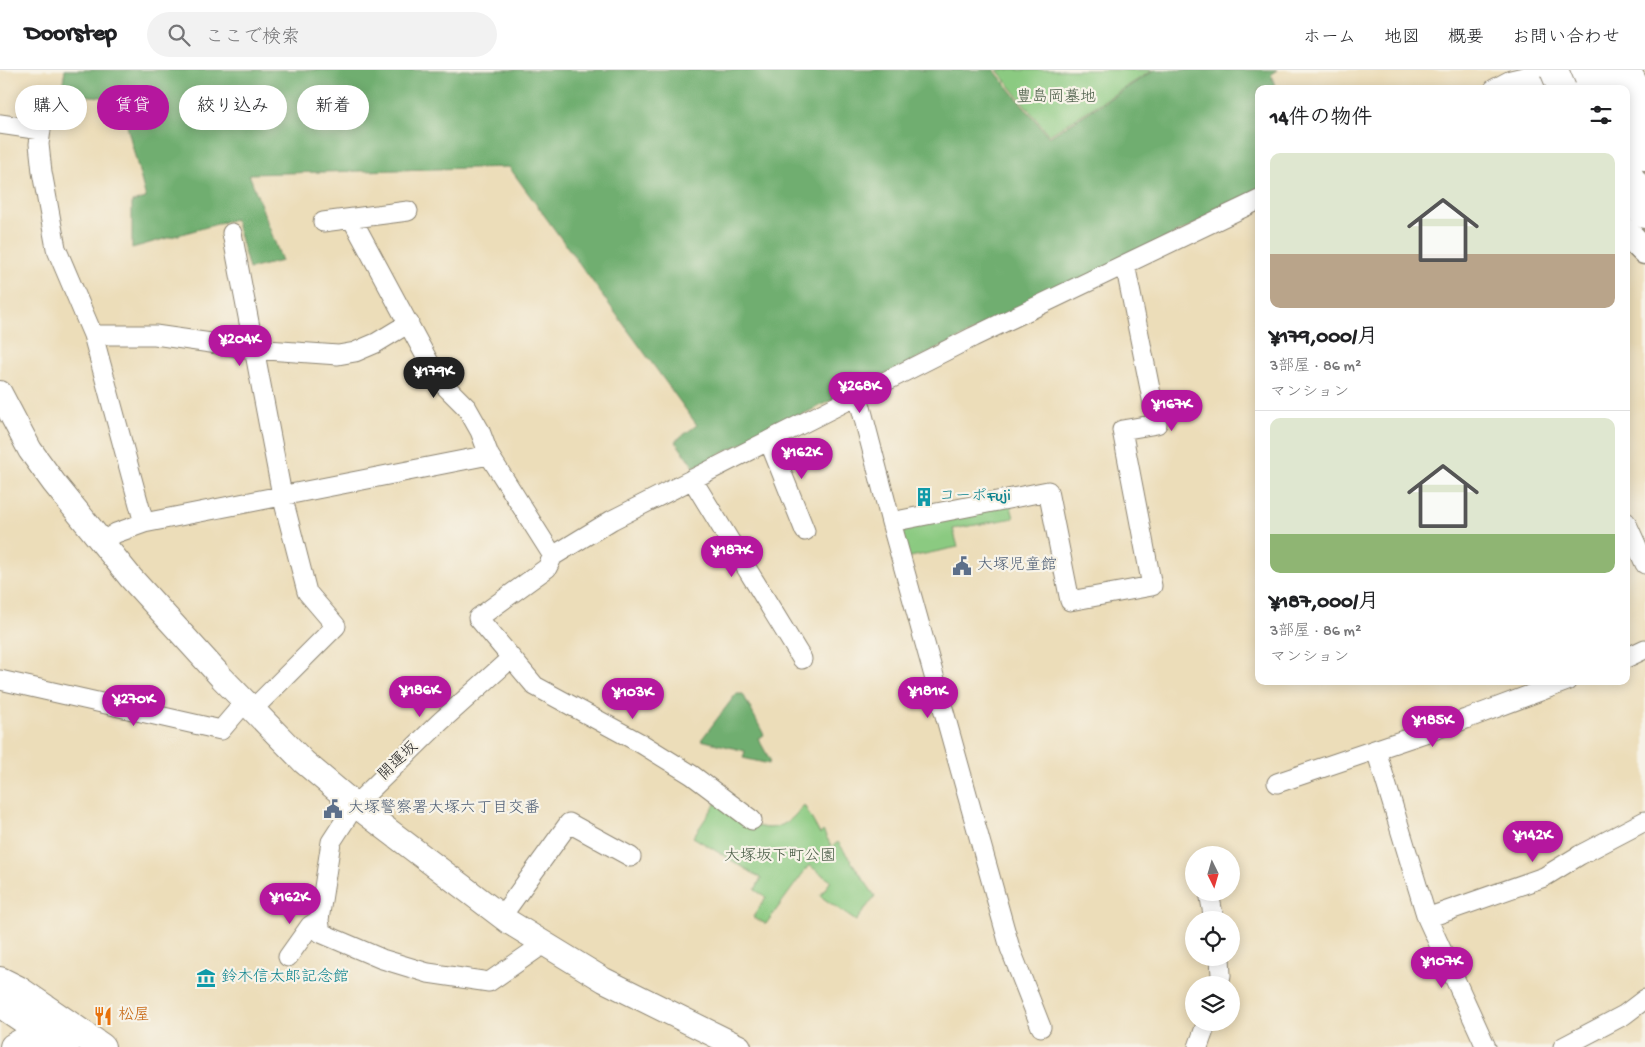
<!DOCTYPE html>
<html lang="ja">
<head>
<meta charset="utf-8">
<style>
	:root { --surface:#fff; --page:#f2f2f2; --text:#202124; --muted:#757577; --line:#e0e0e0; --accent:#b5179e }
	body { margin:0; font-family:"Gochi Hand","Klee One",sans-serif; background:var(--page); color:var(--text); height:100vh; display:flex; flex-direction:column; font-size:19px; white-space:nowrap }
	* { box-sizing:border-box; margin:0 }
	p { font-size:16px; color:var(--muted) }
	.icon { flex:none; width:28px; height:28px; fill:none; stroke:currentColor; stroke-width:2; stroke-linecap:round; stroke-linejoin:round }
	.map { position:relative; flex:1; overflow:hidden }
	.side { position:absolute; left:1255px; top:15px; width:375px; height:600px; display:flex; flex-direction:column; background:var(--surface); border-radius:10px; box-shadow:0 2px 12px #0003 }
	.side>* { flex:none }
	.top-card { position:absolute; left:15px; top:15px; width:475px; height:45px; display:flex; gap:10px }
	.needle { width:32px; rotate:175deg }
	.fabs { position:absolute; left:1185px; top:776px; display:grid; gap:10px }
	.fabs a { display:grid; place-items:center; width:55px; height:55px; border-radius:50%; background:var(--surface); box-shadow:0 2px 12px #0003; font-size:25px }
	.price { position:absolute; translate:-50% -42px; padding:0 11px; border-radius:18px; background:var(--accent); color:#fff; font-size:16px; line-height:32px; filter:drop-shadow(0 1px 2px #0008) }
	.price::after { content:''; position:absolute; left:50%; top:30px; width:15px; height:11px; margin-left:-8px; background:inherit; clip-path:polygon(0 0,100% 0,50% 100%) }
	.price.on { background:#222; color:#fff }
	ul { padding:0; list-style:none }
	li { display:grid; align-content:center; gap:10px; height:265px; padding:0 15px }
	li+li { border-top:1px solid var(--line) }
	li span { display:grid; place-items:center; height:155px; border-radius:10px; color:#555 }
	li>.icon { margin-inline-start:auto }
	span .icon { width:90px; height:90px; fill:#fffc; stroke-width:1 }
	li b { font-size:21px }
	h2 { display:flex; justify-content:space-between; align-items:center; height:60px; padding:0 15px; font-size:21px }
	.pill { padding:0 18px; border-radius:22px; background:var(--surface); box-shadow:0 2px 12px #0003; font-size:18px; line-height:45px }
	.pill.on { background:var(--accent); color:#fff }
	header { display:flex; align-items:center; gap:30px; box-sizing:border-box; height:70px; padding:0 25px; background:var(--surface); border-bottom:1px solid var(--line) }
	header strong { font-size:24px }
	nav { display:flex; gap:28px; margin-inline-start:auto; font-size:18px }
	.search { width:350px; height:45px; background:var(--page); display:flex; align-items:center; gap:12px; box-sizing:border-box; padding:0 18px; border-radius:28px; color:var(--muted); font-size:19px }
	.map>svg:first-child { display:block }
	.green { fill:#8bca81; stroke:#5b7a56 }
	.forest { fill:#70ae6f; stroke:#4e6c4d }
	.lines { fill:none; stroke-linecap:round; stroke-linejoin:round }
	.minor-casing { stroke:#8c8472; stroke-width:21 }
	.tertiary-casing { stroke:#8c8472; stroke-width:26 }
	.secondary-casing { stroke:#8c8472; stroke-width:29 }
	.trunk-casing { stroke:#8c8472; stroke-width:30 }
	.motorway-casing { stroke:#8c8472; stroke-width:30 }
	.minor { stroke:#fff; stroke-width:19 }
	.tertiary { stroke:#fff; stroke-width:24 }
	.secondary { stroke:#fff; stroke-width:26 }
	.trunk { stroke:#fff; stroke-width:28 }
	.motorway { stroke:#fff; stroke-width:28 }
	.motorway-bridge-casing { stroke:#8c8472; stroke-width:30; stroke-linecap:butt }
	.motorway-bridge { stroke:#fff; stroke-width:28 }
	.labels { text-anchor:middle; dominant-baseline:central; stroke-width:4.5; stroke-linejoin:round; paint-order:stroke }
	.park-label { font-size:16px; fill:#485b45; stroke:#f7f3e8 }
	.culture-label { font-size:16px; fill:#0d838f; stroke:#f7f3e8; text-anchor:start }
	.service-label { font-size:16px; fill:#4e5e75; stroke:#f7f3e8; text-anchor:start }
	.street-label { font-size:16px; fill:#2b2b2b; stroke:#f7f3e8 }
	.food-label { font-size:16px; fill:#c56008; stroke:#f7f3e8; text-anchor:start }
</style>
</head>
<body>
<header>
<strong>Doorstep</strong>
<div class="search"><svg class="icon" aria-label="search" viewBox="0 0 24 24"><circle cx="10" cy="10" r="6"/><path d="M15 15l6 6"/></svg>ここで検索</div>
<nav><a>ホーム</a><a>地図</a><a>概要</a><a>お問い合わせ</a></nav>
</header>
<div class="map">
<svg width="1645" height="977" viewBox="0 0 1645 977">
	<rect width="100%" height="100%" fill="#f7f3e8"/>
	<filter id="ink" filterUnits="userSpaceOnUse"><feTurbulence type="fractalNoise" baseFrequency=".02" numOctaves="2"/><feDisplacementMap in="SourceGraphic" scale="10" xChannelSelector="R" yChannelSelector="G"/><feConvolveMatrix kernelMatrix="1 2 1 2 8 2 1 2 1" color-interpolation-filters="sRGB"/></filter>
	<filter id="wash" filterUnits="userSpaceOnUse"><feTurbulence type="fractalNoise" baseFrequency=".0096" numOctaves="4" result="noise"/><feDisplacementMap in="SourceGraphic" scale="20" xChannelSelector="R" yChannelSelector="G"/><feGaussianBlur stdDeviation="1.12" result="paint"/><feColorMatrix in="noise" values="0 0 0 0 0 0 0 0 0 0 0 0 0 0 0 0 0 1.4 0 .05"/><feComposite in="paint" operator="in"/></filter>
	<g filter="url(#wash)">
		<rect width="100%" height="100%" fill="#ecddb9"/>
		<path class="green" d="M997 0H1153L1049 65Z
			M1009 429 1014 448 953 459 958 477 901 489 892 454Z
			M716 733C737 745 763 769 787 752 794 748 799 740 804 735L820 764 823 761 832 777 838 772 875 826 856 851 820 826 831 811 809 795 766 854 753 847 766 827 755 820 761 808 693 767Z"/>
		<path class="forest" d="M65 0H994L1049 67 1155 0H1277L1271 4 1276 19H1259V123L694 397 675 371 697 355 509 97 249 104 282 191 249 199 235 149 132 178V132L146 128 120 29 61 23Z
			M736 624H743L764 665 758 668 770 690 769 694 743 688 745 681 701 670Z"/>
	</g>
	<g filter="url(#ink)">
		<g class="lines">
			<g class="minor-casing">
				<path id="minor" d="M1494 19 1511 10 1549 1
					M0 54 41 60 39 74 42 102 56 178 93 265 144 453
					M352 149 438 309 467 338 480 361 489 385 553 486
					M323 152 408 141
					M232 163 282 425 307 522 336 556 252 640
					M93 265H155L253 279 338 285 355 282 376 273 409 253
					M858 326 891 452 1010 878 1041 957
					M769 371 805 461
					M692 409 802 589
					M891 452 1048 421 1070 531 1152 516 1122 360 1157 354 1125 194
					M1626 452 1645 494
					M102 472 116 463 144 453 489 385
					M1626 588 1645 579
					M510 589 440 652 355 735 331 772 319 850 321 863 382 889 428 903 489 912 545 873
					M0 610 221 660 245 632
					M1376 680 1427 848 1486 977
					M1277 713 1466 649 1567 611
					M752 750 692 705 642 674 535 616 478 548 547 498 553 486 612 450 973 267 1259 130
					M1209 822 1214 850
					M501 847 569 753 631 787
					M1427 848 1544 807 1580 785 1645 751
					M288 887 310 856 319 850
					M1219 915 1221 905 1220 888
					M1198 977 1207 952
					M1563 977 1624 945 1645 929"/>
			</g>
			<g class="tertiary-casing">
				<path id="tertiary" d="M0 323 30 380 54 413 131 508 222 608 304 692 355 735 509 852 604 910 739 977"/>
			</g>
			<g class="secondary-casing">
				<path id="secondary" d="M1536 0 1541 19
					M1575 0 1583 19
					M1626 32 1645 63
					M1626 100 1645 127
					M1626 162 1645 181"/>
			</g>
			<g class="trunk-casing">
				<path id="trunk" d="M0 911 18 920 101 977
					M0 933 65 977
					M14 977 32 967 51 968"/>
			</g>
			<g class="motorway-casing">
				<path id="motorway" d="M1599 0 1607 19
					M1626 0 1645 35
					M1626 56 1645 86
					M1626 127 1645 144"/>
			</g>
			<use href="#minor" class="minor"/>
			<use href="#tertiary" class="tertiary"/>
			<use href="#secondary" class="secondary"/>
			<use href="#trunk" class="trunk"/>
			<use href="#motorway" class="motorway"/>
			<g class="motorway-bridge-casing">
				<path id="motorway-bridge" d="M1554 0 1562 19"/>
			</g>
			<use href="#motorway-bridge" class="motorway-bridge"/>
		</g>
	</g>
	<defs>
		<g id="building-bare" transform="scale(1.5)"><path d="M-4-6H4V6H1V3H-1V6H-4ZM-2.5-4.3h1.7v1.8h-1.7ZM.8-4.3h1.7v1.8H.8ZM-2.5-1h1.7V.8h-1.7ZM.8-1h1.7V.8H.8Z" fill="#0f9aa8" stroke="#f7f3e8" stroke-width="2.5" paint-order="stroke"/></g>
		<g id="civic-bare" transform="scale(1.5)"><path d="M-.6-6.5H3V-4.5H.6V-3L4-1V1h2V6H-6V1h2V-1L-.6-3ZM-1.2 2.5V6h2.4V2.5Z" fill="#5c6f8a" stroke="#f7f3e8" stroke-width="2.5" paint-order="stroke"/></g>
		<g id="museum-bare" transform="scale(1.5)"><path d="M0-6L6-3V-2H-6V-3ZM-5-1h2V3h-2ZM-1-1h2V3h-2ZM3-1h2V3H3ZM-6 4H6V6H-6Z" fill="#0f9aa8" stroke="#f7f3e8" stroke-width="2.5" paint-order="stroke"/></g>
		<g id="restaurant-bare" transform="scale(1.5)"><path d="M-5-6h1v4h1v-4h1v4h1v-4h1v5L-1.5 .5V6h-2V.5L-5-1ZM5-6V6H3V1.5H1.5Q1.5-4 5-6Z" fill="#e8710a" stroke="#f7f3e8" stroke-width="2.5" paint-order="stroke"/></g>
	</defs>
	<g fill-rule="evenodd">
		<use href="#building-bare" x="924" y="427"/>
		<use href="#civic-bare" x="962" y="496"/>
		<use href="#civic-bare" x="333" y="739"/>
		<use href="#museum-bare" x="206" y="908"/>
		<use href="#restaurant-bare" x="103" y="946"/>
	</g>
	<g class="labels">
		<g class="park-label">
			<text x="1056" y="28">豊島岡墓地</text>
			<text x="780" y="787">大塚坂下町公園</text>
		</g>
		<g class="culture-label">
			<text x="939" y="427">コーポFuji</text>
			<text x="221" y="908">鈴木信太郎記念館</text>
		</g>
		<g class="service-label">
			<text x="977" y="496">大塚児童館</text>
			<text x="348" y="739">大塚警察署大塚六丁目交番</text>
		</g>
		<g class="street-label">
			<text transform="translate(399 692) rotate(-44)">開運坂</text>
		</g>
		<g class="food-label">
			<text x="118" y="946">松屋</text>
		</g>
	</g>
</svg>
<div class="fabs">
<a><svg class="needle" viewBox="-14 -14 28 28"><path d="M0-13l5 13h-10z" fill="#e53935"/><path d="M0 13l5-13h-10z" fill="#757577"/></svg></a>
<a><svg class="icon" aria-label="locate" viewBox="0 0 24 24"><circle cx="12" cy="12" r="6"/><path d="M12 2v4M12 18v4M2 12h4M18 12h4"/></svg></a>
<a><svg class="icon" aria-label="layers" viewBox="0 0 24 24"><path d="M12 4l9 5-9 5-9-5zM3 14l9 5 9-5"/></svg></a>
</div>
<b class="price" style="left:240px;top:297px">¥204K</b>
<b class="price on" style="left:434px;top:329px">¥179K</b>
<b class="price" style="left:860px;top:344px">¥268K</b>
<b class="price" style="left:1172px;top:362px">¥167K</b>
<b class="price" style="left:802px;top:410px">¥162K</b>
<b class="price" style="left:732px;top:508px">¥187K</b>
<b class="price" style="left:420px;top:648px">¥186K</b>
<b class="price" style="left:928px;top:649px">¥181K</b>
<b class="price" style="left:633px;top:650px">¥103K</b>
<b class="price" style="left:134px;top:657px">¥270K</b>
<b class="price" style="left:1433px;top:678px">¥185K</b>
<b class="price" style="left:1533px;top:793px">¥142K</b>
<b class="price" style="left:290px;top:855px">¥162K</b>
<b class="price" style="left:1442px;top:919px">¥107K</b>
<div class="top-card">
<a class="pill">購入</a>
<a class="pill on">賃貸</a>
<a class="pill">絞り込み</a>
<a class="pill">新着</a>
</div>
<section class="side">
<h2>14件の物件<svg class="icon" aria-label="filters" viewBox="0 0 24 24"><path d="M4 7h16M4 17h16"/><circle cx="9" cy="7" r="2"/><circle cx="15" cy="17" r="2"/></svg></h2>
<ul>
<li><span style="background:linear-gradient(#dfe7d0 65%,#b9a48a 0)"><svg class="icon" aria-label="home" viewBox="0 0 24 24"><path d="M3 11l9-7 9 7M6 9v11h12V9"/></svg></span><div><b>¥179,000/月</b><p>3部屋 · 86 m²</p><p>マンション</p></div></li>
<li><span style="background:linear-gradient(#dfe7d0 75%,#8fb573 0)"><svg class="icon" aria-label="home" viewBox="0 0 24 24"><path d="M3 11l9-7 9 7M6 9v11h12V9"/></svg></span><div><b>¥187,000/月</b><p>3部屋 · 86 m²</p><p>マンション</p></div></li>
</ul>
</section>
</div>
</body>
</html>
